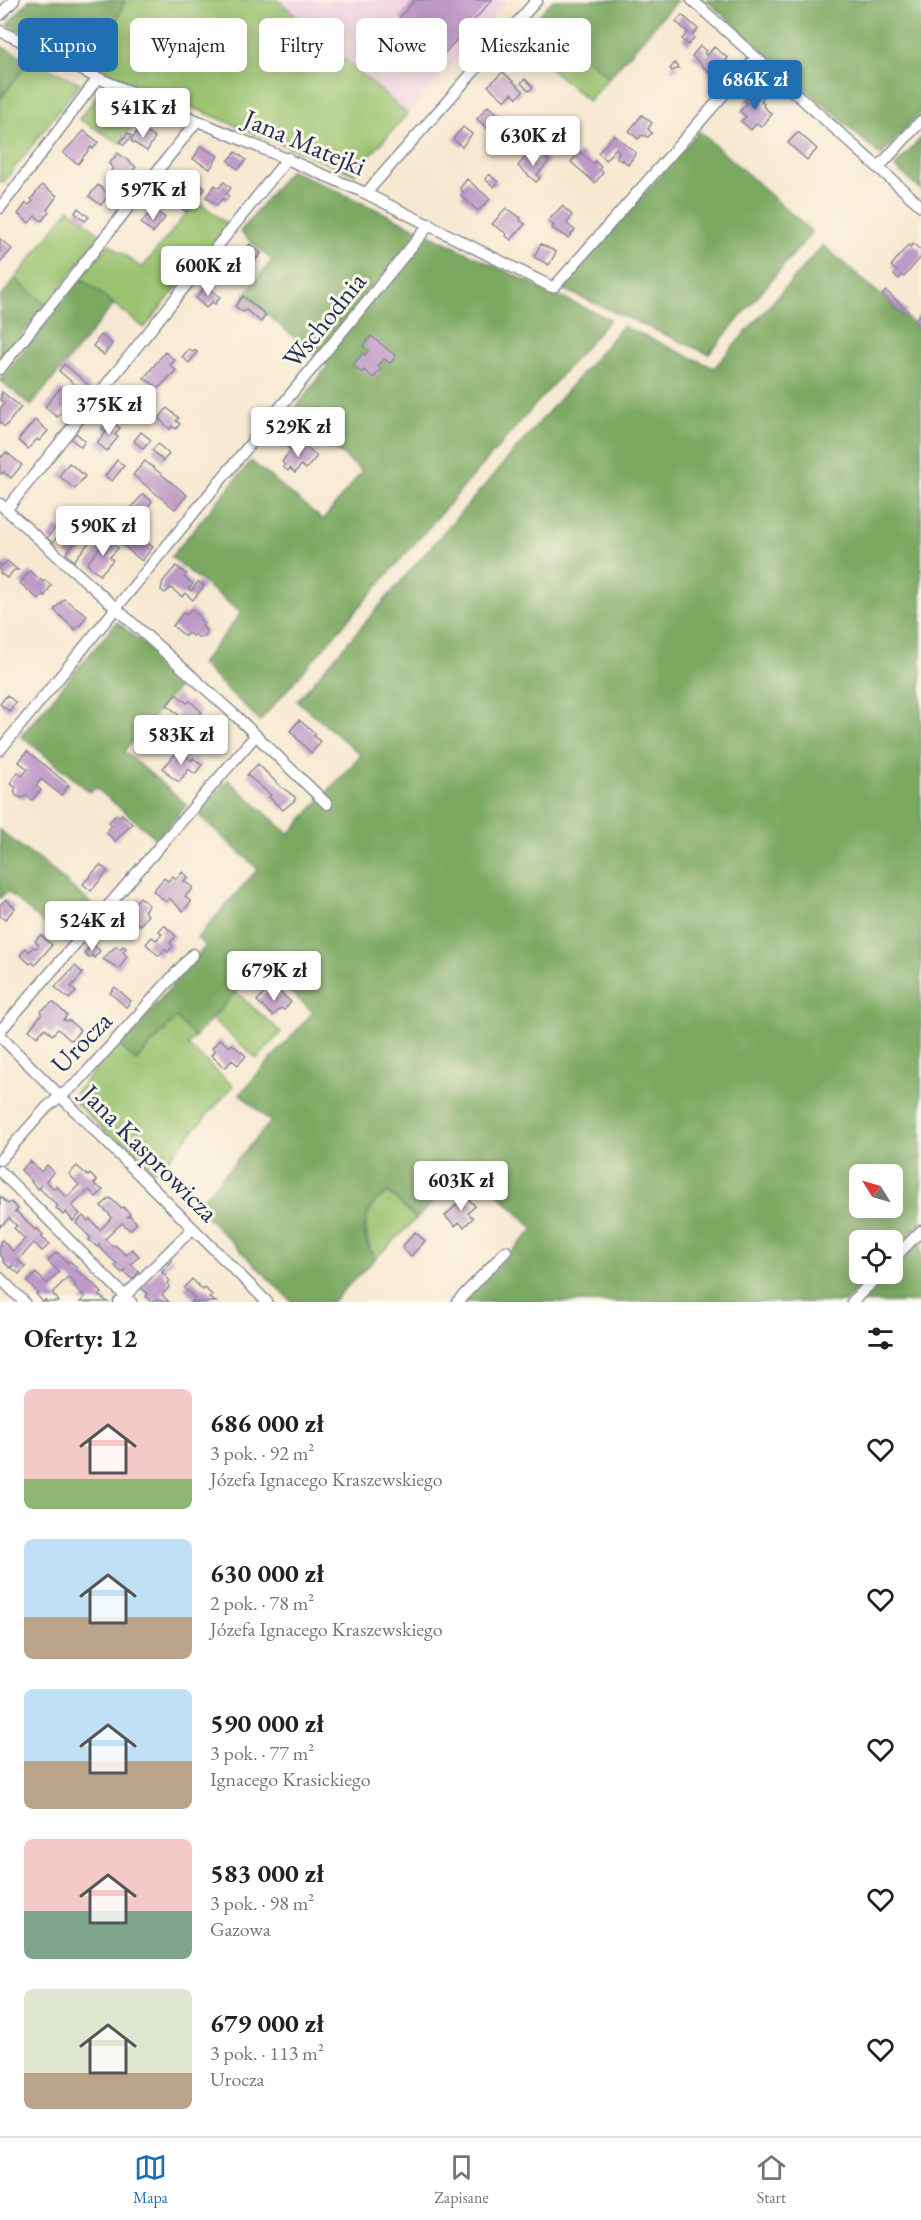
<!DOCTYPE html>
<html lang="pl">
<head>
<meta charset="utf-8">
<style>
	:root { --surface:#fff; --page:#f6f6f6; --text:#202124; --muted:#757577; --line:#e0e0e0; --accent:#1f6fb2 }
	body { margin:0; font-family:"EB Garamond",serif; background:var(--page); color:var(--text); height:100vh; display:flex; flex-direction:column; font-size:22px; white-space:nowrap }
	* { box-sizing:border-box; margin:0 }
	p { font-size:20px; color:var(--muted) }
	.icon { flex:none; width:33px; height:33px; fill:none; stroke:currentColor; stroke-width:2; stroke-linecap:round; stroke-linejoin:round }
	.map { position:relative; height:1302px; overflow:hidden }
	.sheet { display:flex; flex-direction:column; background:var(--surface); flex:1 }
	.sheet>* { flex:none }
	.banner { position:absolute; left:18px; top:18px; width:600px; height:54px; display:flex; gap:12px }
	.needle { width:39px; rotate:307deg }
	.tools { position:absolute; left:849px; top:1164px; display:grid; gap:12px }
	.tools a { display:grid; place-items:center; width:54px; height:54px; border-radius:9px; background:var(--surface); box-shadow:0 3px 15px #0003; font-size:30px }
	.price { position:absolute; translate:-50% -51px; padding:0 14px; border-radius:6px; background:#fff; color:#222; font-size:20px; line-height:39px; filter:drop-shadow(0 2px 3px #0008) }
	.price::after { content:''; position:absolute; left:50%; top:36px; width:18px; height:14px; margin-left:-9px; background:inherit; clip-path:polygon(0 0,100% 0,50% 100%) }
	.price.current { background:var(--accent); color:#fff }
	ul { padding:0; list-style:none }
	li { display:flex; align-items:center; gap:18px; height:150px; padding:0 24px }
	li span { display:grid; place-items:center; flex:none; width:168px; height:120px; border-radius:9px; color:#555 }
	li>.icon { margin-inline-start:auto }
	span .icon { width:72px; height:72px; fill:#fffc; stroke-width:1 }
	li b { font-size:26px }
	h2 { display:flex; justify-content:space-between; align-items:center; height:72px; padding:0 24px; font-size:26px }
	.pill { padding:0 21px; border-radius:9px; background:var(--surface); box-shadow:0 3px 15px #0003; font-size:21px; line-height:54px }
	.pill.current { background:var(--accent); color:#fff }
	.tab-bar { display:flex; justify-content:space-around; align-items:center; height:84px; border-top:2px solid var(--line); background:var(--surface); font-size:16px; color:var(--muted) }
	.tab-bar a { display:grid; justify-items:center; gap:3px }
	.tab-bar .current { color:var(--accent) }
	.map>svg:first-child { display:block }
	.built { fill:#f0d0e4 }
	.green { fill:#9ac36f; stroke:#5a7966; stroke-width:1.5 }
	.forest { fill:#7ba962; stroke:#4b6c60; stroke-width:1.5; fill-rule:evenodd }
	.building { fill:#be98c7 }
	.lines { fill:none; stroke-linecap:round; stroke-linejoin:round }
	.minor-casing { stroke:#898c98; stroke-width:13 }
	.minor { stroke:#fff; stroke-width:10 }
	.labels { text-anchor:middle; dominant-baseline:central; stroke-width:6; stroke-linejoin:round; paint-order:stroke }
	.street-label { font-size:27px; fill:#1b2f5e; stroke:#fcf5e5 }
</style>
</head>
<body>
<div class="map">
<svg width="921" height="1302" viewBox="0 0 921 1302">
	<rect width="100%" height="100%" fill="#fcf5e5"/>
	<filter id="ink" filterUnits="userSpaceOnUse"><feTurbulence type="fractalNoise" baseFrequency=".0167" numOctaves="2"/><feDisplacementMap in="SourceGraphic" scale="12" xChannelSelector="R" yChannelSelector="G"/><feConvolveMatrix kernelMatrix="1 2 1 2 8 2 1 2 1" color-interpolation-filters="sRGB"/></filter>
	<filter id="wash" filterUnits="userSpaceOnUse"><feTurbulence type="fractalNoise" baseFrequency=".008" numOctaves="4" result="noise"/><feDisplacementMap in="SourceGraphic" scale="24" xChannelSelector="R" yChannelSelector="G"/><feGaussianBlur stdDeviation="1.35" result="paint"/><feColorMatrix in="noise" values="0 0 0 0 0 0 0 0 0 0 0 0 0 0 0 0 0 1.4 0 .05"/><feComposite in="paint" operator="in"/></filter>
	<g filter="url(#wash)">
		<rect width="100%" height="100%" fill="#f7e9d1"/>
		<path class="built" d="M278 0H508L407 114Z"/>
		<path class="green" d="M125 0H278L407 114 354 174 94 67 111 35Z
			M538 16 609 78 588 101 517 39Z
			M30 60 80 83 3 183 0 181V99Z
			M100 92 145 111 120 143 79 119Z
			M197 200 228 225 144 328 81 278 109 244 142 268Z
			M69 209 101 235 47 305 15 279Z
			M236 992 281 1032 257 1059 212 1019Z
			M176 1018 195 1037 188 1045 233 1086 162 1166 152 1170 143 1168 75 1102 77 1091 117 1044 136 1061Z
			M389 1192 416 1219 374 1260C364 1233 357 1208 389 1192Z"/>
		<path class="forest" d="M29 0H125L111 35 94 67 7 25Z
			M553 0H677L609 78 538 16Z
			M706 0H921V112L881 156Z
			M0 46 30 60 0 99Z
			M699 131 812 232 709 354 562 289Z
			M921 138V190L895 167Z
			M290 170C398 217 502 272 610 319L260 721 201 664 241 613 171 557 251 461 323 520 362 471 291 414 328 366 244 295 272 260 240 232Z
			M823 245 921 330V1223L893 1253 892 1240H860V1274H872L846 1302H462L534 1229 470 1167 416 1219 389 1192C373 1200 365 1214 365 1232 364 1241 371 1252 374 1260L332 1302H292L196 1206 271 1122 240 1094 313 1012 260 965 195 1037 176 1018 136 1061 120 1046 206 946 197 938 258 869 197 814 228 780 289 834 361 755 297 701 623 326 714 368ZM860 1174H892V1208H860Z
			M81 278 114 304 31 406 0 380Z
			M15 279 47 305 0 361V298Z
			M117 622 186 678 124 751 187 805 157 839 95 787 90 792 21 736Z
			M0 830 34 857 36 856 96 908 66 943 7 891 0 898Z
			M921 1238V1302H858L886 1274H892L893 1267Z"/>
		<g id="blocks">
			<path class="building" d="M415 0H492L442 56 399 18Z
				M682 15 698 29 692 35 694 38 688 45 682 39 688 32 676 22Z
				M524 45 531 52 529 55 532 57 529 61 526 58 516 68 506 59 515 49 519 52Z
				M700 46 706 51 704 53 707 56 714 47 728 58 713 76 692 56Z
				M675 63 679 68 672 71 670 69Z
				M503 72 523 91 517 98 512 93 505 101 488 86Z
				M525 79 533 87 529 91 521 83Z
				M754 90 763 98 761 101 764 104 763 106 772 114 762 127 757 123 751 130 741 121 746 117 740 111 747 103 744 101Z
				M488 106 501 117 497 125 489 130 477 119Z
				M642 115 652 123 648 129 652 133 648 137 642 135 638 139 629 131Z
				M463 127 472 134 462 147 453 139Z
				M139 128 155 137 147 151 131 141Z
				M84 131 98 142 93 149 91 147 78 164 63 153Z
				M565 131 573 139 562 151 554 143Z
				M798 132 817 149 807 160 788 143Z
				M128 133 132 136 124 145 120 142Z
				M614 135 636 153 628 165 622 159 621 161 617 158 619 152 616 148 606 160 598 153Z
				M201 146 218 156 210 169 193 159Z
				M236 152 246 160 238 169 228 161Z
				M580 152 593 164 595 161 601 167 599 169 603 173 595 183 571 162Z
				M118 153 136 167 127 177 122 173 118 177 111 171 113 168 109 164Z
				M542 155 549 161 537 175 540 178 536 182 518 166 526 156 534 163Z
				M489 174 498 182 494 187 485 179Z
				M467 179 490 199 478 211 461 196 464 193 460 188Z
				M224 182 231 188 226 194 229 196 225 201 222 199 217 205 206 197 215 185 219 188Z
				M199 184 205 189 187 212 182 209Z
				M42 185 57 196 47 210 49 212 42 221 35 216 29 223 18 214 26 203 29 205 33 201 31 199Z
				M98 185 109 194 101 205 89 196Z
				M562 206 572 215 567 224 575 230 568 238 552 228 554 226 548 221Z
				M78 208 89 217 85 221 75 213Z
				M506 208 521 218 520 220 525 224 511 240 506 236 507 234 492 224Z
				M153 209 165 218 153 233 141 223Z
				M0 239 12 249 0 263Z
				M250 244 261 253 243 276 228 265 238 253 241 255Z
				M541 244 556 252 549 265 534 257Z
				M913 244 921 250V257L904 277 902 275 899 279 894 275 897 271 891 266 908 245 910 247Z
				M206 286 220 297 215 304 212 302 206 308 196 298Z
				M886 291 908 311 904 315 882 295Z
				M243 296 266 315 261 322 246 310 243 312 235 306Z
				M921 313V329L913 322Z
				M101 335 112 344 104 355 93 346Z
				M371 336 396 356 390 363 384 359 378 366 381 368 374 378 364 370 362 373 353 365 363 353 365 355 368 351 363 346Z
				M189 349 193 352 195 350 197 352 189 363 182 357Z
				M165 352 175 360 170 365 176 370 159 388 144 378Z
				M64 364 91 387 86 394 59 371Z
				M60 388 69 395 66 399 71 403 57 417 45 407Z
				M2 392 21 407 5 427 0 423V409L4 403 0 400Z
				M167 408 179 418 176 421 180 424 176 429 172 426 170 429 159 419Z
				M35 420 48 431 39 441 37 439 28 449 18 440Z
				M109 420 120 428 115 435 118 437 107 451 97 443 106 432 102 429Z
				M141 432 151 440 143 449 134 441Z
				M76 433 85 441 81 447 71 439Z
				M290 443 298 449 302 444 317 456 306 469 301 465 295 473 290 468 288 471 283 467 285 465 282 462 291 450 287 446Z
				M158 444 169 454 163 461 152 450Z
				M6 452 22 465 11 478 3 472 2 474 0 473V455L2 457Z
				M117 460 124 466 112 481 105 476Z
				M145 461 187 495 175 509 133 475Z
				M69 463 85 476 75 489 59 476Z
				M143 494 152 501 147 508 150 511 144 519 142 517 140 519 134 514 136 512 131 508Z
				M115 512 128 522 126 525 153 547 142 561 121 544 128 536 108 520Z
				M57 526 62 530 53 543 47 538Z
				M90 531 95 535 74 561 66 553 81 535 84 537Z
				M107 538 118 548 110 557 113 560 100 575 87 564Z
				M7 561 18 570H14L7 578 0 573V564L2 566Z
				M176 566 186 574 184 577 193 584 188 589 191 591 198 582 204 586 193 600 185 593 182 597 171 588 165 593 161 590 163 581Z
				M30 571 43 582 45 580 51 585 45 596 43 594 39 600 20 583Z
				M64 599 87 615 80 626 79 625 75 630 54 610Z
				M191 609 201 618 200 620 204 623 202 625 207 632 204 637H198L195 634 193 636 188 633 185 636 173 626 183 613 186 615Z
				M176 694 187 703 190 701 202 712 186 731 173 720 178 714 167 705Z
				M7 695 16 703 9 711 0 704Z
				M299 720 316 734 314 736 321 742 311 753 290 731Z
				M179 750 192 761 193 758 202 765 195 774 189 769 179 782 170 776 163 768Z
				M27 751 69 785 61 795 41 779 36 786 41 790 32 800 27 796 22 798 16 796 14 791 16 788 10 783 18 772 22 776 28 769 19 762Z
				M258 764 280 786 295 797V800L283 810 269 797 271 795 247 775Z
				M122 814 132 824 115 841 106 832 112 825 109 822 116 815 119 817Z
				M100 865 108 871 91 891 83 884Z
				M182 872 188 877 184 881 192 887V890L185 896 191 902 183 911 169 898 166 902 153 891 164 878 168 881 173 876 176 879Z
				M140 897 149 905 144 911 148 915 140 925 138 923 134 928 122 917 125 914 121 910 126 904 130 908Z
				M6 899 15 908 5 920 0 916V905Z
				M164 925 176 936 170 943 173 946 168 952 165 949 159 956 146 944 152 937 156 940 162 934 159 931Z
				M41 935 52 945 35 965 32 962 30 964 20 955 26 948 29 952 33 947 36 948 39 945 35 941Z
				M93 944 100 951 94 958 92 955 89 958 84 953Z
				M116 946 120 949 123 946 126 948 123 952 127 956 119 969 103 959Z
				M75 966 83 973 71 987 76 992 69 999 55 987Z
				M115 987 131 1001 126 1007 110 993Z
				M269 988 277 995 280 992 291 1002 284 1010 281 1008 273 1016 257 1001Z
				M53 1002 67 1015 63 1020 70 1021 80 1030 73 1039 70 1040 58 1029 52 1035 45 1028 37 1037 29 1030 41 1015V1011Z
				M220 1039 229 1047 232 1044 246 1056 238 1065 232 1060 225 1068 211 1055 215 1051 212 1048Z
				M30 1161 41 1172 47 1165 54 1172 46 1181 54 1189 56 1186 67 1197 79 1185 69 1174 77 1166 88 1176 90 1174 97 1181 94 1184 103 1190 96 1197 89 1190 80 1198 72 1206 80 1214 73 1221 66 1212 63 1215 56 1208 58 1206 40 1189V1186L38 1189 31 1182 32 1181 21 1170Z
				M463 1193 475 1206 468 1213 473 1218 464 1227 459 1222 455 1226 445 1216 462 1199 459 1197Z
				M0 1196 8 1204 11 1202 18 1209 15 1212H17L35 1230 37 1228 43 1235 41 1237 50 1244 42 1251 34 1243 18 1260 26 1267 19 1274 12 1268V1265L10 1268 3 1261 4 1259 0 1255V1242L2 1240 13 1251 25 1239 14 1228 17 1226 9 1218 0 1227Z
				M110 1198 121 1208 123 1207 130 1214 127 1217 130 1216 137 1223 130 1230 122 1223 105 1239 113 1247 115 1245 126 1255 132 1249 139 1256 131 1264 139 1272 132 1279 125 1273V1270L122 1273 115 1266 117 1264 99 1247 100 1244 97 1247 89 1240 91 1238 76 1223 83 1216 88 1221 90 1219 100 1230 112 1217 101 1206Z
				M415 1232 425 1241 411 1256 402 1247Z
				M57 1252 68 1263 70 1261 77 1268 75 1272 76 1270 93 1283 102 1293 99 1296 108 1302H80L85 1297 74 1286 76 1284 68 1277 52 1293 59 1301 58 1302H45L46 1299 43 1302 36 1294 38 1293 27 1282 36 1273 47 1284 59 1272 48 1261Z
				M172 1256V1261L162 1272 170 1281 167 1283 170 1286 162 1295 169 1302 156 1300 151 1302 146 1296 148 1294 141 1288Z
				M192 1279 203 1290 205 1288 212 1295 209 1298 216 1302H191L195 1299 184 1288Z"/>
		</g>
	</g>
	<g filter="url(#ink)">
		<use href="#blocks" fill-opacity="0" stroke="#898c98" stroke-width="1.5"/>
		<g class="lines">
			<g class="minor-casing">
				<path id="minor" d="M692 0 921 206
					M0 15 14 0
					M0 31 98 78 361 191 552 287 555 286 756 58
					M878 168 921 121
					M366 193 537 0
					M0 208 98 78
					M0 369 197 121
					M0 504 237 717 327 804
					M6 510 288 158
					M0 750 430 224
					M0 1031 256 735
					M0 1036 267 1302
					M0 1160 47 1107 77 1083 193 954
					M0 1171 131 1302
					M892 1260 921 1231
					M0 1278 24 1302
					M119 1302 193 1228
					M457 1302 506 1251
					M852 1302 880 1274"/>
			</g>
			<use href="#minor" class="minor"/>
		</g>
	</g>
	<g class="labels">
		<g class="street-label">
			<text transform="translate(305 142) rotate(23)">Jana Matejki</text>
			<text transform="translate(324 320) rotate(-51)">Wschodnia</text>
			<text transform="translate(81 1042) rotate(-46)">Urocza</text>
			<text transform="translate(150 1153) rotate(45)">Jana Kasprowicza</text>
		</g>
	</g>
</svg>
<div class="tools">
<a><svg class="needle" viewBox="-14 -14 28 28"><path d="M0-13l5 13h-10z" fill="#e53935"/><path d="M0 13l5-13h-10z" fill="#757577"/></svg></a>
<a><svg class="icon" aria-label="locate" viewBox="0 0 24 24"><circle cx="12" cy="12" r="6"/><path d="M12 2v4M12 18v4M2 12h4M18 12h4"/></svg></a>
</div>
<b class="price current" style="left:755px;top:111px">686K zł</b>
<b class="price" style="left:143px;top:139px">541K zł</b>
<b class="price" style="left:533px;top:167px">630K zł</b>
<b class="price" style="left:153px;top:221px">597K zł</b>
<b class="price" style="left:208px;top:297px">600K zł</b>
<b class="price" style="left:109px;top:436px">375K zł</b>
<b class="price" style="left:298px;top:458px">529K zł</b>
<b class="price" style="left:103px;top:557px">590K zł</b>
<b class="price" style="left:181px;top:766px">583K zł</b>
<b class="price" style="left:92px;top:952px">524K zł</b>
<b class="price" style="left:274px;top:1002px">679K zł</b>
<b class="price" style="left:461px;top:1212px">603K zł</b>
<div class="banner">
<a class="pill current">Kupno</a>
<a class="pill">Wynajem</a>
<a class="pill">Filtry</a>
<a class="pill">Nowe</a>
<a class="pill">Mieszkanie</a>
</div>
</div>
<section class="sheet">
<h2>Oferty: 12<svg class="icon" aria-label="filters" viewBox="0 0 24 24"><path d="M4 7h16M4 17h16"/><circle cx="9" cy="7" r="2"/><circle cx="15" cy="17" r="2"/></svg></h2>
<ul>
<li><span style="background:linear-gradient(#f6c9c9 75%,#8fb573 0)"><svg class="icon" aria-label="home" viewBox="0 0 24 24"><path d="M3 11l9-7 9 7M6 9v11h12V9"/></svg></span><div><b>686 000 zł</b><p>3 pok. · 92 m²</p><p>Józefa Ignacego Kraszewskiego</p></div><svg class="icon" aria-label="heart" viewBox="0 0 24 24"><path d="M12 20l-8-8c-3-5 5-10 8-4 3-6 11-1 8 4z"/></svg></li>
<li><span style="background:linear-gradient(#bfe0f5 65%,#b9a48a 0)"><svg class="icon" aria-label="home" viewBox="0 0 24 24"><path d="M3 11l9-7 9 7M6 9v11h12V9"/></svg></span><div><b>630 000 zł</b><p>2 pok. · 78 m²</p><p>Józefa Ignacego Kraszewskiego</p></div><svg class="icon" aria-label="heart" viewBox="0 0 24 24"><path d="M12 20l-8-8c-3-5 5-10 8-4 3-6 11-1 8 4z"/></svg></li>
<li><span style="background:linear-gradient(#bfe0f5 60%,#b9a48a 0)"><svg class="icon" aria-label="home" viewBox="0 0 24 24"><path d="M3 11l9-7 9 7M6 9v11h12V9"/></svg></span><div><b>590 000 zł</b><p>3 pok. · 77 m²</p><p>Ignacego Krasickiego</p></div><svg class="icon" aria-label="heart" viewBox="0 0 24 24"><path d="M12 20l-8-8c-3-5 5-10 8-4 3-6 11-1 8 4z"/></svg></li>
<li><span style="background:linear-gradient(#f6c9c9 60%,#7fa58c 0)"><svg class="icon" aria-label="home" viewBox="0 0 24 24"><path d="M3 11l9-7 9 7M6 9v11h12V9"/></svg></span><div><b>583 000 zł</b><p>3 pok. · 98 m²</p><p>Gazowa</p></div><svg class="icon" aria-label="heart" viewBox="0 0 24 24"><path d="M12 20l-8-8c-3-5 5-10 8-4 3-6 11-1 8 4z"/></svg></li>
<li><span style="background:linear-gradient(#dfe7d0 70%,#b9a48a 0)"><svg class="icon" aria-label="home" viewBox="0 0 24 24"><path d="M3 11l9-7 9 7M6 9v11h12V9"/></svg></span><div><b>679 000 zł</b><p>3 pok. · 113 m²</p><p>Urocza</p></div><svg class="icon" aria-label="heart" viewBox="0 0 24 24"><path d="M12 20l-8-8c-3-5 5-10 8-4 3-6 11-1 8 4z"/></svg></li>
</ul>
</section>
<nav class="tab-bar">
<a class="current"><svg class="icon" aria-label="map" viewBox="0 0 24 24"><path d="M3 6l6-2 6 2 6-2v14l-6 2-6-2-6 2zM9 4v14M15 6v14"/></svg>Mapa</a>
<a><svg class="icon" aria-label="saved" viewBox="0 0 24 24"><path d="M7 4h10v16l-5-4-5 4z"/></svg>Zapisane</a>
<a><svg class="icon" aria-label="home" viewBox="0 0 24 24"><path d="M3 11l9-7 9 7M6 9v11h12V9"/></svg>Start</a>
</nav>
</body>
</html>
